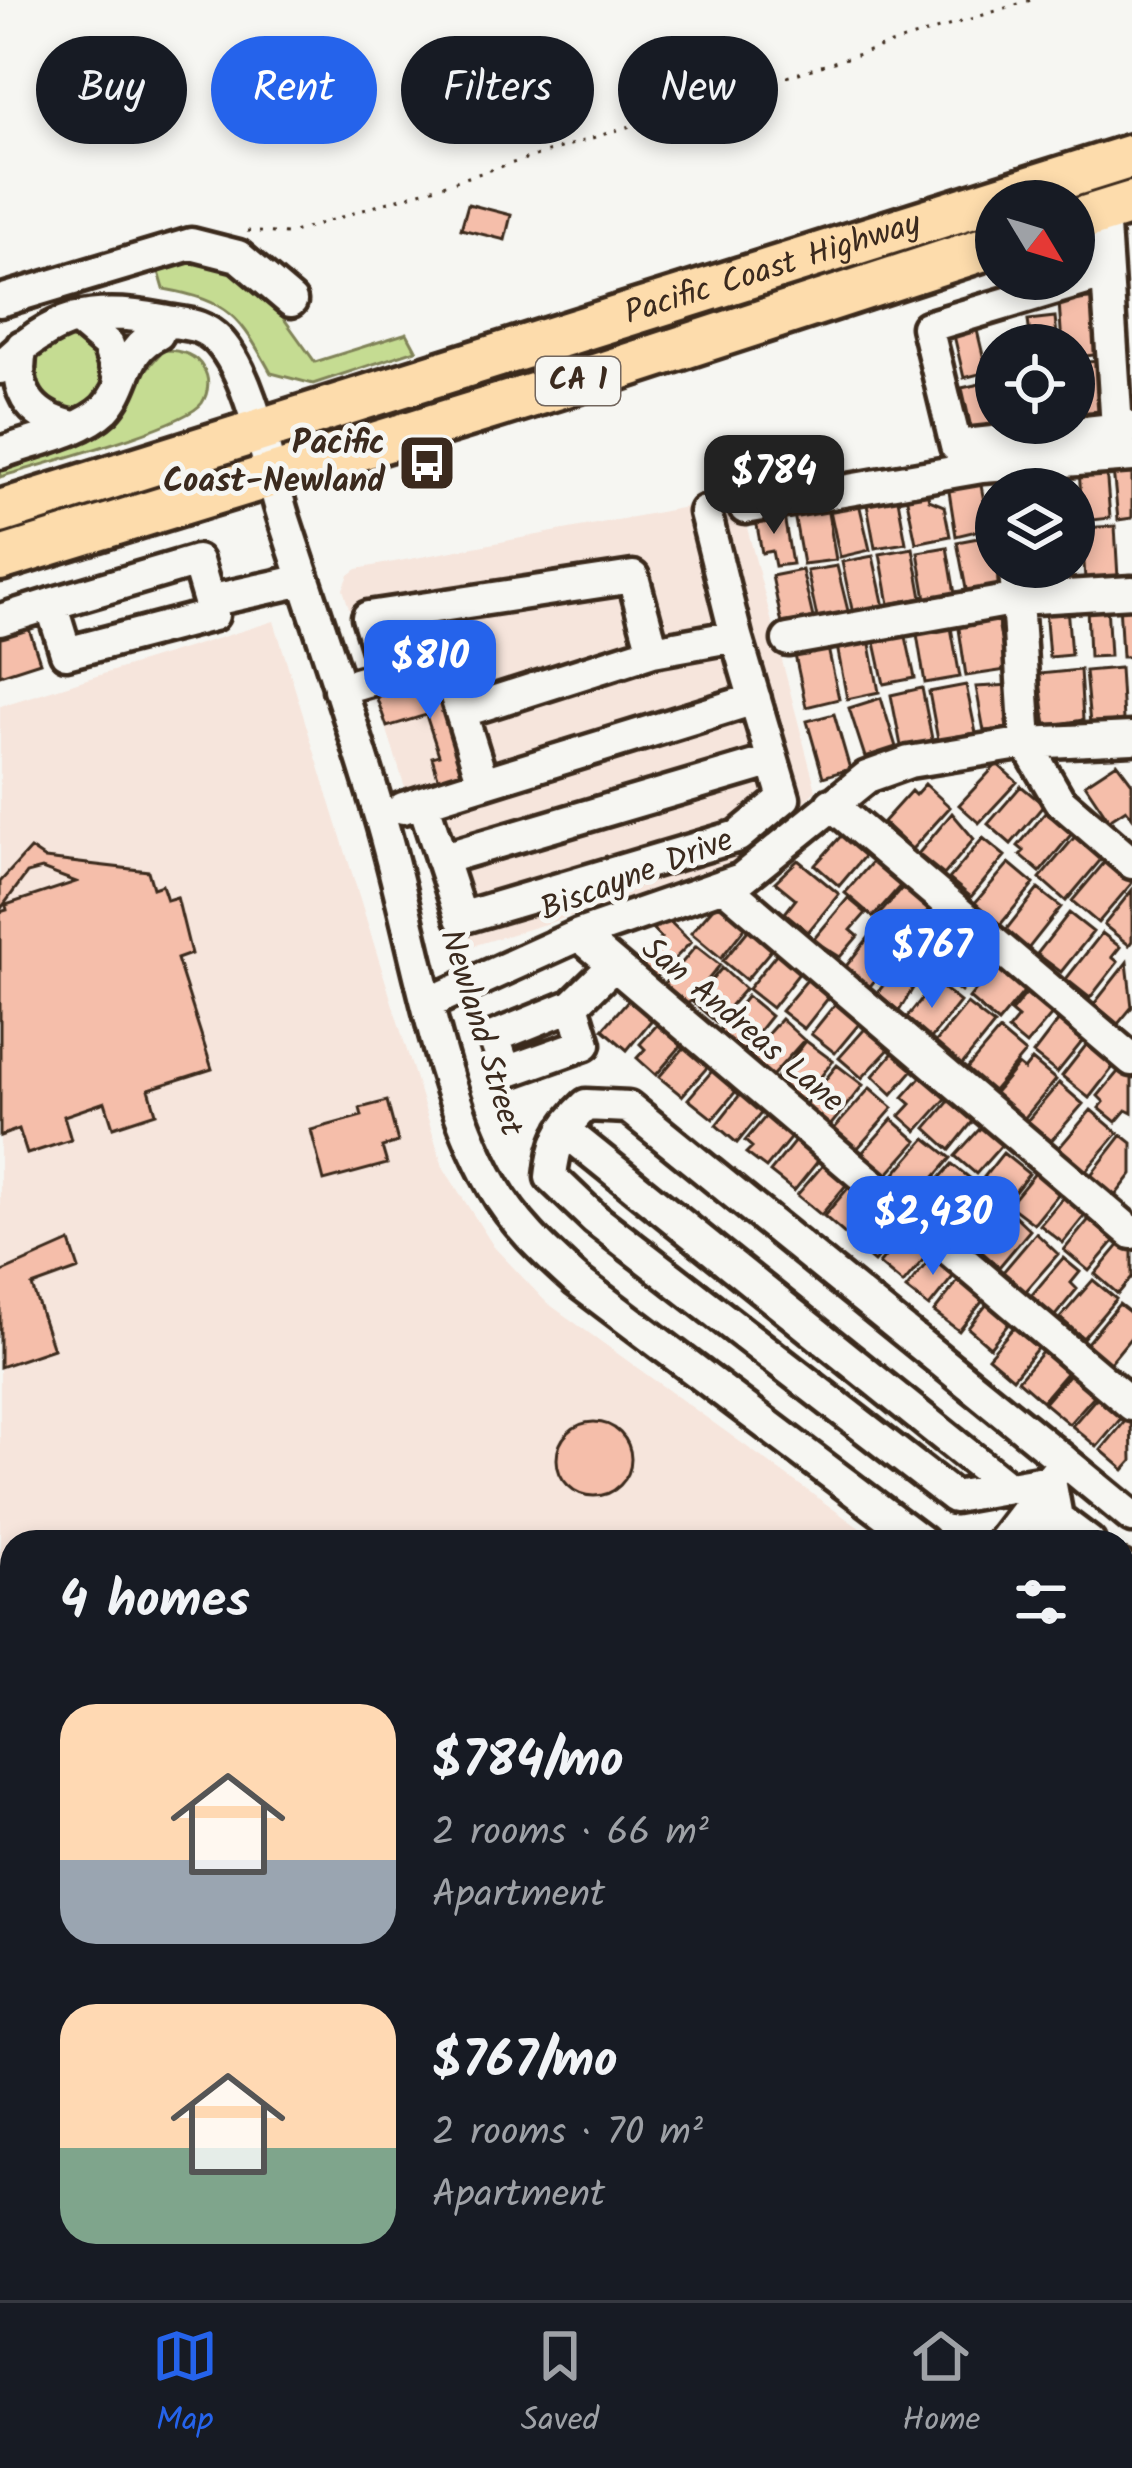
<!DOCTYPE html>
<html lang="en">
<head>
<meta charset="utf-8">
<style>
	:root { --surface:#171b24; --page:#242831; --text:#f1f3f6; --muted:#9ea1a6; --line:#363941; --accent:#2563eb }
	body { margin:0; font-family:Kalam,sans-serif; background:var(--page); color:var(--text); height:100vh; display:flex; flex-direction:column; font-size:45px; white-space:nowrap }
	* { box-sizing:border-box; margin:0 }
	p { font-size:39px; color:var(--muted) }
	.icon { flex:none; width:66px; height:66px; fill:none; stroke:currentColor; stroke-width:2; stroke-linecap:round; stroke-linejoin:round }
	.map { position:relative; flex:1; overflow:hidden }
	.drawer { position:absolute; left:0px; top:1530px; width:1134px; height:771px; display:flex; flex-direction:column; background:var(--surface); border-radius:36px 36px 0 0; box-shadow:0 6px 18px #0003 }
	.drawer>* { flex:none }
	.guide { position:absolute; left:36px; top:36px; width:1062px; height:108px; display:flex; gap:24px }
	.needle { width:78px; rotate:128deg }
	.tools { position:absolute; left:975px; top:180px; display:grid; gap:24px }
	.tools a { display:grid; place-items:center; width:120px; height:120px; border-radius:50%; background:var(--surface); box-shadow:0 6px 18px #0003; font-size:60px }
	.price { position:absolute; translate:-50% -102px; padding:0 27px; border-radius:24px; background:var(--accent); color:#fff; font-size:39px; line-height:78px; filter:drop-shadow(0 3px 6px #0008) }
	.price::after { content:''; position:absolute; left:50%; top:72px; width:36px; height:27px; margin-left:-18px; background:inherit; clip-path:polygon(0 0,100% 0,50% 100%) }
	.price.selected { background:#222; color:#fff }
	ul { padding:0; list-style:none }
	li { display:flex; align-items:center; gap:36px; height:300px; padding:0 60px }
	li span { display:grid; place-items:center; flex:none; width:336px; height:240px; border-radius:36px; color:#555 }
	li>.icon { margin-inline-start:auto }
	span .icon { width:144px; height:144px; fill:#fffc; stroke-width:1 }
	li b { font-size:51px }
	h2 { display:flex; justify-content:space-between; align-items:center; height:144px; padding:0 60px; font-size:51px }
	.pill { padding:0 42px; border-radius:54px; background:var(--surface); box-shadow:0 6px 18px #0003; font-size:42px; line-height:108px }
	.pill.selected { background:var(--accent); color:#fff }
	.tabs { display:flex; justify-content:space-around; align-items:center; height:168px; border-top:3px solid var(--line); background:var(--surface); font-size:33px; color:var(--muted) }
	.tabs a { display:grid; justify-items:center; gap:6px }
	.tabs .selected { color:var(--accent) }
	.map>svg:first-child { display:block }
	.built { fill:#f6e5dc }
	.green { fill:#c5dc92; stroke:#808358; stroke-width:3 }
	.building { fill:#f5beaa; stroke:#3b2a1e; stroke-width:3 }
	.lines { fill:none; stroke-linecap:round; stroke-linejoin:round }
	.minor-casing { stroke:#3b2a1e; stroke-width:39 }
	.highway-casing { stroke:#3b2a1e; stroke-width:51 }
	.path { stroke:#3b2a1e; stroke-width:3; stroke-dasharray:3 9; stroke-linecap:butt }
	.minor { stroke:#f6f6f2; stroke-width:30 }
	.highway { stroke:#fddcac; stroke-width:42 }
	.labels { text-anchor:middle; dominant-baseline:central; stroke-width:10; stroke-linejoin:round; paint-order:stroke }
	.shield { fill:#f6f6f2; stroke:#73675e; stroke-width:3 }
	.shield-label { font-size:30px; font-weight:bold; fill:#3b2a1e }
	.street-label { font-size:33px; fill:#3b2a1e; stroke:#f6f6f2 }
	.poi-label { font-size:33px; font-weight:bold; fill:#3b2a1e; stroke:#f6f6f2; text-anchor:end }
</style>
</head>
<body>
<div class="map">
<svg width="1132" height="2300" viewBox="0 0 1132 2300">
	<rect width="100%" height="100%" fill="#f6f6f2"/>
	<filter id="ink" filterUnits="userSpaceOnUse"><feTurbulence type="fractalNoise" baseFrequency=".00833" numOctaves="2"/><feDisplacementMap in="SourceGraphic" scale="24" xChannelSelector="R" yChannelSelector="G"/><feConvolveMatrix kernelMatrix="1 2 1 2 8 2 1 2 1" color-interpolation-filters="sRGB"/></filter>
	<g filter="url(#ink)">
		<path class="built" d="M739 497 816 790 742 864 456 951 343 589 349 575 357 569Z
			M274 621 443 1167 494 1247 546 1302 879 1542H12V2213L0 2204V706Z
			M112 2289H405L397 2300H126Z"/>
		<path class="green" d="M181 256H227L254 277 315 362 407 333 416 350 313 384 271 373C240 317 230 301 164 289L157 265Z
			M64 331 91 336 109 385C75 417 75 418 34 394L31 356Z
			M163 350C178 350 195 353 203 368 210 378 209 392 202 403 185 427 35 466 0 477V460L97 428Z"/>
		<path class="building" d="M468 204 511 215 505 240 461 229Z
			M1099 298 1103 354 1076 357 1074 345H1062L1059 302Z
			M1055 317 1058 345H1031L1028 320Z
			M976 326 987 372 964 378 953 331Z
			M1099 361 1102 411 1074 413V363Z
			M984 383 994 427 972 432 962 388Z
			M1132 467V518L1118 520 1113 469Z
			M1106 468 1110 518 1083 521 1079 471Z
			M1066 474 1067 489H1026V476Z
			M980 480 989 528 956 536 948 485Z
			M926 486 929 500 944 506 950 536 916 543 905 490Z
			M897 494 906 543 875 548 866 499Z
			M859 503 870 550 840 557 830 510Z
			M827 507 836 560 803 564 794 514Z
			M783 510 792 564 775 566 772 551 762 553 755 515Z
			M1115 526 1118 578 1085 580 1082 528Z
			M994 535 1004 587 967 594 957 542Z
			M947 547 955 594 926 599 918 552Z
			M913 548 922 598 889 604 880 554Z
			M873 556 884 607 853 614 842 562Z
			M837 566 849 615 818 622 807 571Z
			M802 570 814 622 783 629 772 576Z
			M1119 602H1132V657H1122Z
			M1107 604 1110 656 1089 657 1087 606Z
			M1067 606 1071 655 1049 657 1045 608Z
			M997 615 1006 670 966 676 958 622Z
			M26 620 40 662 0 675V629Z
			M950 622 960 677 925 683 916 628Z
			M905 632 915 678 884 684 874 638Z
			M869 639 879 692 847 699 837 646Z
			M828 648 839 699 806 707 795 655Z
			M1120 668 1123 720 1090 724 1085 671Z
			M1080 670 1083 720 1046 726 1039 674Z
			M441 672 475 773 440 784 432 757 439 755 426 715 387 727 375 693Z
			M966 685 976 733 938 740 929 692Z
			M1012 685 1014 720 1006 721 1007 729 984 731 976 687Z
			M922 688 933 744 902 751 891 695Z
			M881 698 896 747 865 757 849 708Z
			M834 714 850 769 823 777 807 721Z
			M1117 763 1132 783V817L1126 809 1109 820 1085 784Z
			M997 764 1017 782 979 823 959 805Z
			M925 784 950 807 912 849 883 822 911 791 915 795Z
			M1021 786 1044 805 1011 844 988 824Z
			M952 813 974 839 944 875 918 854Z
			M1045 813 1074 831 1040 872 1020 855 1024 851 1018 846Z
			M849 827 872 847 839 886 815 865Z
			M1078 833 1104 856 1066 901 1040 878Z
			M983 838 1005 856 971 897 949 879Z
			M30 849 45 859 148 871 153 888 162 885 167 900 177 897 191 954 177 959 212 1069 149 1089 156 1113 113 1127 105 1102 64 1116 71 1140 27 1154 19 1129 0 1136V912L7 910 6 905 76 882 42 869 27 873 0 910V882Z
			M884 857 908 877 873 917 845 893 873 861 877 865Z
			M1109 857 1132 883 1098 923 1072 901Z
			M798 860 839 894 808 932 785 913 796 899 775 882Z
			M1009 863 1034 884 1000 925 974 904Z
			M910 879 937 903 900 937 877 917Z
			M1038 889 1061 907 1028 949 1005 931Z
			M1132 890V941L1129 945 1104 925Z
			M723 896 751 920 721 958 691 933Z
			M848 898 866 913 851 930 858 936 840 957 813 940Z
			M940 904 969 929 947 955 942 950 929 965 905 945Z
			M1069 913 1093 932 1061 972 1037 954Z
			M662 914 691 942 654 980 636 963 661 938 650 926Z
			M754 923 777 943 746 980 723 961Z
			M876 928 901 947 868 989 843 970Z
			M970 932 994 951 961 992 937 973Z
			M1102 933 1120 947 1112 957 1118 962 1090 998 1066 979Z
			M696 946 720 965 688 1004 664 984Z
			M781 948 804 967 772 1008 748 989Z
			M907 956 924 970 899 1011 877 993Z
			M1002 957 1032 982 998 1023 969 998Z
			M1127 962 1132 1007 1118 1024 1094 1004Z
			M722 968 745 989 716 1022 693 1002Z
			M812 974 833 992 804 1029 781 1011Z
			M935 982 960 1002 929 1041 904 1021Z
			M1034 984 1060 1005 1026 1045 1008 1030 1018 1018 1011 1012Z
			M636 991 659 1011 627 1050 603 1029Z
			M747 996 771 1016 743 1051 718 1032Z
			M840 998 864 1018 835 1053 811 1034Z
			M967 1004 994 1025 961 1066 934 1044Z
			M1065 1012 1090 1032 1057 1073 1033 1054Z
			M664 1017 688 1038 656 1075 637 1058 645 1049 640 1044Z
			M781 1019 804 1040 772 1076 749 1055Z
			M871 1022 896 1042 862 1078 839 1058Z
			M999 1031 1025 1053 991 1093 965 1071Z
			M1094 1035 1121 1057 1089 1098 1062 1076Z
			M806 1041 833 1061 802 1101 775 1080Z
			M689 1042 712 1062 682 1096 659 1077Z
			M898 1047 918 1064 892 1094 873 1076Z
			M1032 1060 1056 1080 1023 1120 993 1095 1018 1065 1024 1070Z
			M1126 1062 1132 1067V1113L1126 1110 1116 1122 1099 1108 1104 1102 1098 1096Z
			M718 1064 742 1084 713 1119 688 1099Z
			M837 1065 863 1085 830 1126 804 1106Z
			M927 1070 952 1092 917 1131 900 1116 911 1104 903 1097Z
			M1059 1083 1083 1104 1051 1141 1027 1121Z
			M746 1087 767 1106 737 1143 716 1125Z
			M870 1088 893 1108 857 1149 833 1130Z
			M956 1093 978 1115 950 1150 926 1128Z
			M387 1101 398 1142 382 1147 387 1164 324 1181 311 1130 362 1116 360 1108Z
			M772 1109 797 1130 766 1168 746 1153 752 1147 745 1141Z
			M1091 1110 1118 1133 1085 1172 1058 1149Z
			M892 1119 917 1141 887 1175 861 1154Z
			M986 1122 1006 1140 976 1174 955 1156Z
			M1122 1135 1132 1143V1174L1115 1196 1090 1176Z
			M799 1136 823 1155 794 1191 770 1172Z
			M926 1138 951 1158 916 1199 891 1178Z
			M1003 1153 1029 1174 1010 1198 984 1177Z
			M829 1158 852 1178 821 1215 797 1195Z
			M952 1164 976 1183 943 1221 920 1201Z
			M1040 1167 1064 1187 1034 1224 1009 1205Z
			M855 1180 879 1199 847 1236 824 1216Z
			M976 1186 1002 1207 971 1243 945 1223Z
			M1069 1190 1091 1208 1063 1243 1040 1225Z
			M884 1203 907 1224 874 1262 850 1242Z
			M1009 1210 1030 1230 999 1267 976 1247Z
			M1095 1212 1121 1233 1089 1271 1064 1250Z
			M910 1227 934 1247 903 1284 879 1264Z
			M1036 1233 1058 1254 1025 1292 1002 1273Z
			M1126 1237 1132 1242V1277L1118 1294 1095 1274Z
			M70 1242 79 1269 32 1286 53 1349 0 1367V1273Z
			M937 1250 960 1268 929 1307 906 1289Z
			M1063 1258 1080 1272 1071 1283 1077 1289 1054 1317 1030 1297Z
			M964 1273 989 1293 959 1331 934 1312Z
			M1093 1280 1116 1299 1083 1338 1060 1318Z
			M991 1299 1014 1317 990 1347 968 1328Z
			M1119 1304 1132 1314V1336L1109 1364 1086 1344Z
			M1020 1320 1044 1340 1013 1378 988 1357Z
			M1049 1344 1073 1365 1042 1401 1018 1380Z
			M1076 1366 1102 1387 1069 1424 1044 1403Z
			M1103 1390 1128 1410 1097 1447 1072 1426Z
			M1131 1414 1132 1461 1124 1470 1101 1450Z
			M557 1459a37 37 0 1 1 74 0a37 37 0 1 1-74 0Z
			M0 1842 12 1844V2020L0 2022Z
			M1122 1967 1132 1975V2023L1122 2015Z
			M1122 2047 1132 2055V2103L1122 2095Z
			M1122 2127 1132 2135V2183L1122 2176Z
			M1122 2208 1132 2216V2263L1122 2255Z
			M1122 2288 1132 2300H1076L1062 2289Z
			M595 2289 600 2296 593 2300H514L529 2289Z"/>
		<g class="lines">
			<g class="minor-casing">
				<path id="minor" d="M1103 211 1117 428
					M1107 273 927 327 956 446 1132 427
					M0 301 191 244 238 256 291 301
					M76 318 108 345 120 381
					M22 346C12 388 28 416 70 426
					M0 368C51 316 91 306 162 320 185 325 201 322 219 341 253 378 268 470 284 519 316 617 350 715 379 813 414 928 434 1083 493 1186 514 1224 545 1252 577 1281L922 1542
					M0 453C31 441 81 432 105 409 129 384 122 350 158 334L162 320
					M745 508 982 467 1132 456
					M705 512 736 636
					M197 561 213 615 66 653 51 604Z
					M1015 567 1026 743 1059 800 1132 863
					M209 601 304 580
					M0 620 51 604
					M788 640 1018 599 1132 592
					M386 675 368 617 633 577 653 651 736 636 784 798 738 836 461 918 423 802
					M339 689 444 658 483 783 403 808
					M461 712 653 651
					M483 783 755 699
					M831 804 1132 1060
					M441 859 773 761
					M723 885 1132 1233
					M579 935 1132 1405
					M431 1002 579 935 741 879 867 777 909 762 1026 743 1132 738
					M573 1005 585 1044 506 1072 494 1037 573 1005 614 965
					M564 1130 1005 1485
					M1064 1461 1132 1517
					M1057 1518 1089 1542
					M1002 1542 1064 1461 628 1107 586 1105C561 1128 554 1144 551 1177L595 1219 954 1497 1050 1480 1057 1518 1040 1542
					M1122 1567 1132 1575
					M1122 1623 1132 1622
					M1122 1689 1132 1677
					M1122 1843 1132 1830
					M1122 1930 1132 1917
					M1122 1950 1132 1958
					M1122 2029 1132 2037
					M1122 2110 1132 2118
					M1122 2190 1132 2198
					M1122 2270 1132 2278
					M1041 2289 1056 2300
					M443 2300 452 2289
					M608 2300 614 2289
					M771 2300 779 2289"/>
			</g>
			<g class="highway-casing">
				<g id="highway">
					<path d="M1074 221 1132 203"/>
					<path id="s1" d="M0 512 1132 156"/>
					<path d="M0 559 595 376 996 245"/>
				</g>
			</g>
			<path class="path" d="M247 231 287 234 1031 0"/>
			<use href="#minor" class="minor"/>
			<use href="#highway" class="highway"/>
		</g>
	</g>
	<defs>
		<g id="bus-square" transform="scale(3)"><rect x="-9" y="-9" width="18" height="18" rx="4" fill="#3b2a1e" stroke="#f6f6f2"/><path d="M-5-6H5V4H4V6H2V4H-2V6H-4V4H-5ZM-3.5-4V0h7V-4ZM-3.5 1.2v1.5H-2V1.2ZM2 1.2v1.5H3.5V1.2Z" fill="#fff"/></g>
	</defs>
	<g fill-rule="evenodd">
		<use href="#bus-square" x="427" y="463"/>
	</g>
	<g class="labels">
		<rect class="shield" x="536" y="357" width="84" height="48" rx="9"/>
		<g class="shield-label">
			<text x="578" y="381">CA 1</text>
		</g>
		<g class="street-label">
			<text stroke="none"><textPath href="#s1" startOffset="810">Pacific Coast Highway</textPath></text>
			<text transform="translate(637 876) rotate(-21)">Biscayne Drive</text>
			<text transform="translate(742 1026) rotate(40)">San Andreas Lane</text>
			<text transform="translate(480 1033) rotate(73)">Newland Street</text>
		</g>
		<g class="poi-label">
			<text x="385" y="444">Pacific<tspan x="385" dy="38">Coast-Newland</tspan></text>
		</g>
	</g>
</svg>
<div class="tools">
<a><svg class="needle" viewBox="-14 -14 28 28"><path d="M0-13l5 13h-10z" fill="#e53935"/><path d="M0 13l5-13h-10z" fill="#9ea1a6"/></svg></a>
<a><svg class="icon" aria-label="locate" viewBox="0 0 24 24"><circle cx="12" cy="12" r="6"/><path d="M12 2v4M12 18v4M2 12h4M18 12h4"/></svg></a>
<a><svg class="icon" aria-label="layers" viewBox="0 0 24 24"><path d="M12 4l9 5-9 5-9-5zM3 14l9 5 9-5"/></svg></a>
</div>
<b class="price selected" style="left:774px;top:537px">$784</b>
<b class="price" style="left:430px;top:722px">$810</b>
<b class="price" style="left:932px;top:1011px">$767</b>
<b class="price" style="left:933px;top:1278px">$2,430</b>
<div class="guide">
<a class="pill">Buy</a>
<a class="pill selected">Rent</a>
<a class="pill">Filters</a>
<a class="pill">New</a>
</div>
<section class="drawer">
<h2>4 homes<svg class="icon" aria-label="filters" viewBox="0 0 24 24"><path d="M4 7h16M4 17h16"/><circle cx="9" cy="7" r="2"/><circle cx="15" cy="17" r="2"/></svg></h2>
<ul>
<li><span style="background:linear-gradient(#ffd9b3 65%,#9aa5b1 0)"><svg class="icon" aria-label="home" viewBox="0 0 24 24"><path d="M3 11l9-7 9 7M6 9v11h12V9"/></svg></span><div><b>$784/mo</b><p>2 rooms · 66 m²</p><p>Apartment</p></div></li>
<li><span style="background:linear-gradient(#ffd9b3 60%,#7fa58c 0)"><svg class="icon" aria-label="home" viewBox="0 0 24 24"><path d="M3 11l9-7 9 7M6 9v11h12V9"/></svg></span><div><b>$767/mo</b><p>2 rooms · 70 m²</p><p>Apartment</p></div></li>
</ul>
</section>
</div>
<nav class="tabs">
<a class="selected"><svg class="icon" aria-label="map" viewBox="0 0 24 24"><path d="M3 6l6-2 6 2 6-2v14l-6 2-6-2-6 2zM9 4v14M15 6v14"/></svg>Map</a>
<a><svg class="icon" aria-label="saved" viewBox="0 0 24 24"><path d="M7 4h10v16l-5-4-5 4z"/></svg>Saved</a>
<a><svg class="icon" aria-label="home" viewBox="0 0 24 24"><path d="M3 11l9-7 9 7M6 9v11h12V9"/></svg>Home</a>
</nav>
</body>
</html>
